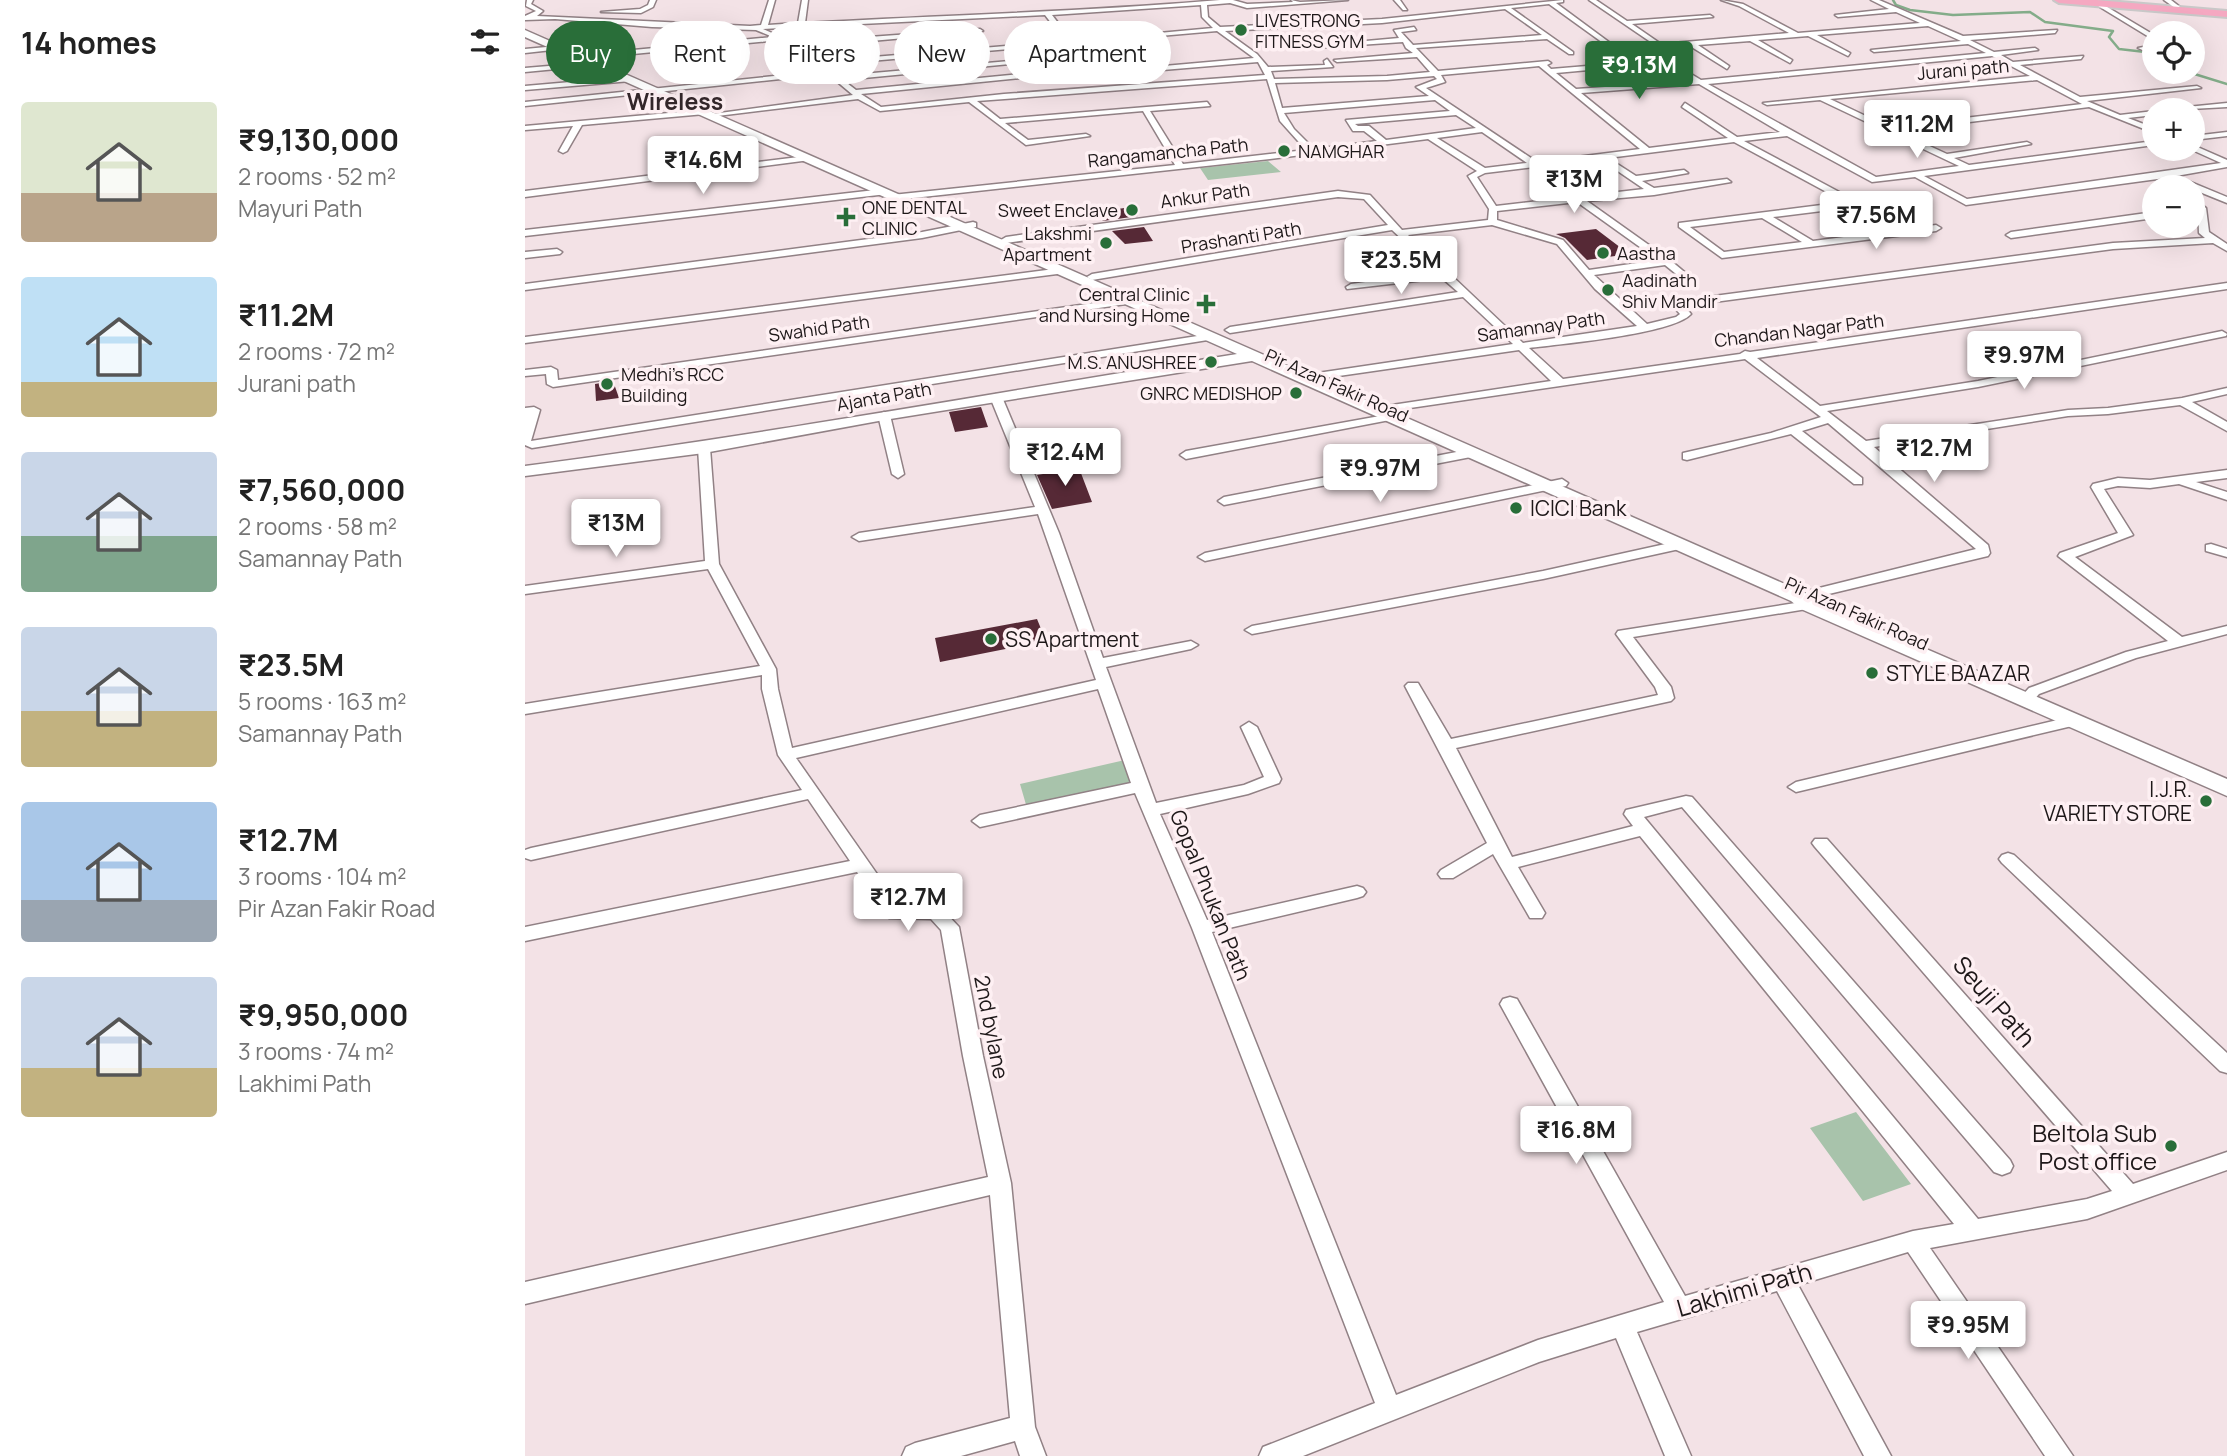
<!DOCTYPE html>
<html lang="en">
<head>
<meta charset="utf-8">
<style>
	:root { --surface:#fff; --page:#f2f2f2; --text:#222; --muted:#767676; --accent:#296e39 }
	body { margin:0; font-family:Manrope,sans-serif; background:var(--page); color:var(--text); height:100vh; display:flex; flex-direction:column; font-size:26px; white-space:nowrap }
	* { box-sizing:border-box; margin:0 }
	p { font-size:23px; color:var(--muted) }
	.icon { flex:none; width:38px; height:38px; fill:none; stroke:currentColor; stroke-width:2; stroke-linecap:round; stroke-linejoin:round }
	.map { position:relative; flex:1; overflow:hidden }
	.drawer { display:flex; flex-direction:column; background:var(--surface); width:525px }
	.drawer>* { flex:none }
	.hud { position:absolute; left:21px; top:21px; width:665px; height:63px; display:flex; gap:14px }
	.controls { position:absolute; left:1617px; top:21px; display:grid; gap:14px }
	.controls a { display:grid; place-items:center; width:63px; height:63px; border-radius:50%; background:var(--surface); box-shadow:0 7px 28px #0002; font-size:35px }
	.price { position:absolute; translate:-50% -60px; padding:0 16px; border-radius:7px; background:#fff; color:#222; font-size:23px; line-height:46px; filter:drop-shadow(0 2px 4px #0008) }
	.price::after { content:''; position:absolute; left:50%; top:42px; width:21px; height:16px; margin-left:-10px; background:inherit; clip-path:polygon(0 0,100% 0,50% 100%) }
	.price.selected { background:var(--accent); color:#fff }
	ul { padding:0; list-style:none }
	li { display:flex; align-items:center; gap:21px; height:175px; padding:0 21px }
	li span { display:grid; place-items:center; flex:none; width:196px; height:140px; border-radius:7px; color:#555 }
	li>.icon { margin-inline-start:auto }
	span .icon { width:84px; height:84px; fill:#fffc; stroke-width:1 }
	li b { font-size:30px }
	h2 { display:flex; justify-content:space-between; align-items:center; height:84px; padding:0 21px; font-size:30px }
	.pill { padding:0 24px; border-radius:32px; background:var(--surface); box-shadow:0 7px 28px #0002; font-size:24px; line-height:63px }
	.pill.selected { background:var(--accent); color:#fff }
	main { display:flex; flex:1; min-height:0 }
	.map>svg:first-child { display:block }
	.green { fill:#a8c3ab }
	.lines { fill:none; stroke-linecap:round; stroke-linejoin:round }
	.stream { stroke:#83ac89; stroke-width:2.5 }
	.building { fill:#562936 }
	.street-casing { stroke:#918185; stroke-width:3 }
	.secondary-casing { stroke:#918185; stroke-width:3 }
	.primary-casing { stroke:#c9c8c8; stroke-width:4 }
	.street { fill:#fff; fill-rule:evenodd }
	.secondary { fill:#fff; fill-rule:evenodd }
	.primary { fill:#f5a8c1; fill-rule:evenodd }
	.poi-dot { fill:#296e39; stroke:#fef0f3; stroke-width:2.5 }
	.labels { text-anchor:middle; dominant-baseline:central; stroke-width:7; stroke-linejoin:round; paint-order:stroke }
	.far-poi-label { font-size:18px; fill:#1e1819; stroke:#fef0f3; text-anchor:start }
	.far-street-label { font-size:18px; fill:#1e1819; stroke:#fef0f3 }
	.poi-label { font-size:21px; fill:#1e1819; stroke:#fef0f3; text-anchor:start }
	.street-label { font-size:21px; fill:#1e1819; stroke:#fef0f3 }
	.far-district-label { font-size:23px; font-weight:bold; fill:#34282b; stroke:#fef0f3 }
	.near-street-label { font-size:24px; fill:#1e1819; stroke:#fef0f3 }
	.near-poi-label { font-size:24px; fill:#1e1819; stroke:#fef0f3; text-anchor:end }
</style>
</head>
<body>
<main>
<section class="drawer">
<h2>14 homes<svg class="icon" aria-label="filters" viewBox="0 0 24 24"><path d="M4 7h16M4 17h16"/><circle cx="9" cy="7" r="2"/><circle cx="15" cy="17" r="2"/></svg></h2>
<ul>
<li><span style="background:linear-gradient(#dfe7d0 65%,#b9a48a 0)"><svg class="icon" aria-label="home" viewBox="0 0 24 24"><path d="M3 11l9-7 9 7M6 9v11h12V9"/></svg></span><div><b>₹9,130,000</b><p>2 rooms · 52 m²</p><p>Mayuri Path</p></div></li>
<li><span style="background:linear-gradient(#bfe0f5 75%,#c2b280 0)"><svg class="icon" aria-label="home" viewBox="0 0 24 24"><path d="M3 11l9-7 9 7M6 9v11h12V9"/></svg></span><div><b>₹11.2M</b><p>2 rooms · 72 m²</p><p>Jurani path</p></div></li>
<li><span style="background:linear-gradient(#c9d6e8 60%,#7fa58c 0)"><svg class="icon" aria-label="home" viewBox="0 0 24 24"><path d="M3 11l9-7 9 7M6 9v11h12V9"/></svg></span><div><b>₹7,560,000</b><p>2 rooms · 58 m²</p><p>Samannay Path</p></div></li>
<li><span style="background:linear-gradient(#c9d6e8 60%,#c2b280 0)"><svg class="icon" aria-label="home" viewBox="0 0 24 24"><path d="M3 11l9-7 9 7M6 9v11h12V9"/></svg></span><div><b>₹23.5M</b><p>5 rooms · 163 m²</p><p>Samannay Path</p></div></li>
<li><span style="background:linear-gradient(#a9c7e8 70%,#9aa5b1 0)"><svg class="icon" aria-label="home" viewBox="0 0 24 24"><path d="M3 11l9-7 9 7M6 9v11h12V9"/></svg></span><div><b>₹12.7M</b><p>3 rooms · 104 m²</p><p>Pir Azan Fakir Road</p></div></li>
<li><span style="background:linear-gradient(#c9d6e8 65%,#c2b280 0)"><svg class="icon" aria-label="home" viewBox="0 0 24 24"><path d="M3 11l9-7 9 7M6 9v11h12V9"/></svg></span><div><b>₹9,950,000</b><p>3 rooms · 74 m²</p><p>Lakhimi Path</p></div></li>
</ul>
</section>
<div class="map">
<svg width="1702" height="1456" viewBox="0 0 1702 1456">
	<rect width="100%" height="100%" fill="#f3e2e6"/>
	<path class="green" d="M743 161 756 172 683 180 675 168Z
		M600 760 608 783 502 808 495 784Z
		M1331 1112 1386 1184 1338 1201 1285 1128Z"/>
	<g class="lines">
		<path class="stream" d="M1368 0 1371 5 1385 10 1428 15 1505 12 1520 22 1588 31 1584 37 1594 49 1629 53
			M1663 72 1702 84"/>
	</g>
	<path class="building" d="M607 207 613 216 578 221 570 212Z
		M619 227 628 241 600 244 587 231Z
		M1071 229 1104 254 1062 260 1040 238 1031 234Z
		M88 381 94 398 71 401 70 384Z
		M456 407 463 427 430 432 424 412Z
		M554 468 567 502 527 509 512 475Z
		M512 619 521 641 415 662 410 638Z"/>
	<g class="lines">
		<g class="street-casing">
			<path id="street" d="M2 0H8L6 4 18 11 12 16 225 26 236 25 244 0H250L243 25 273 23 277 0H283L280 23C418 15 557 12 695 0H708L722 4 768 2 766 0 775 2 823 0 722 8 705 3 682 5 683 17 695 27 857 19 1038 0V2L1031 3 1096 51V53H1092L1024 4 986 8 1048 52V54H1044L1022 39 891 48 913 71 1023 61 1026 63 1022 65 1026 69 1134 60 1125 53 1128 51 1176 80 1461 53 1443 44 1349 52 1346 50 1436 41 1403 26 1292 35 1325 53 1323 56 1283 36 1233 40 1267 60 1265 63 1225 41 1173 45 1204 66 1202 69 1165 46 1133 47 1064 0H1071L1102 21 1185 15 1188 17 1107 24 1136 44 1264 33 1214 6 1196 0 1218 4 1273 33 1395 23 1371 12 1313 17 1310 15 1364 9 1346 0H1354L1438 36 1532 30 1530 33 1445 40 1469 52 1510 48 1513 50 1476 55 1488 62 1558 56 1556 59 1495 65 1555 97 1672 86 1676 88 1562 101 1595 115 1629 111V115L1603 118 1629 128V133L1564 107 1372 131 1422 154 1502 142 1506 144 1429 158 1444 165 1629 141V145L1399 176 1442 199 1696 163 1665 149H1668V145L1702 160V167L1651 176 1702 197V203L1640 178 1441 205 1390 177 1347 182 1262 136 1219 141 1331 201 1385 194 1389 197 1385 200 1248 217 1288 241 1411 225 1416 228 1411 231 1197 258 1154 227V223L1320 202 1209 142 1083 158 1111 176 1159 170 1163 173 1117 181 1129 188 1202 179 1206 182 1129 195 1062 201 1145 260 1169 280 1161 282 1140 265 1069 275 1122 324 1151 317 1155 314 1146 304 1151 301 1588 243 1680 238 1674 233 1673 208 1677 205 1681 208 1684 232 1702 244V251L1688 243 1588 249 1159 306 1166 314C1148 334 1036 344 1004 348L1038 379 1215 354 1220 351 1225 352 1702 283V289L1232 358 1295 406 1453 381 1697 331 1702 334 1701 336 1453 387 1302 411 1341 441 1543 410 1583 408 1657 398 1702 388V394L1667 402 1702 422V431L1655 405 1583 414 1543 416 1349 447 1463 545 1465 553 1463 556 1287 598 1282 597 1280 594 1282 591 1451 549 1303 423 1277 431 1337 478V484H1329L1266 434 1162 460 1158 459V453L1246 433 1296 417 1220 359 851 413 845 410 847 408 1026 381 994 350 779 381 773 378 779 375 988 344 938 297 705 333 700 330 705 327 933 292 917 278 822 289 821 287 826 284 912 272 867 230 567 280 562 277 567 274 863 225 839 199 813 197 481 243 476 240 481 237 813 191 845 195 877 230 963 220 964 209 943 176 952 171 903 139 745 159 370 200 366 197 367 195 650 165 618 111 480 123 503 140 561 134 565 136 501 145 444 102 355 111 333 99 184 117 180 115 328 95 303 74 0 106V102L298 71 254 40 108 54 78 60 76 57 108 50 248 37 231 30 127 27 30 19 0 20V16L11 11 1 6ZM676 5 677 17 688 28 547 41 527 15ZM980 9 1017 35 888 45 876 32 891 30 889 27 869 30 874 38 786 46 789 48 878 42 881 48 888 53 809 60 812 62 892 57 905 72 862 76 749 79 746 71 808 67 802 59 799 61 800 65 743 67 732 54 700 31 857 23ZM520 15 540 41 348 57 346 41 458 31 455 29 344 37 336 24ZM329 24 339 39 342 59 345 61 692 31 729 58 605 69 600 64 331 90 318 80 591 54 588 52 314 76 270 43 238 29ZM1467 56 1505 76 1238 103 1242 105 1295 100 1434 166 1351 177 1183 84ZM733 62 740 75 479 94 356 107 336 94 597 68 602 73ZM1140 63 1167 81 1051 89 1031 73ZM1014 66 1115 149 1012 162 901 88 920 82 916 75ZM909 76 912 79 891 87 904 96 757 108 750 83 862 80ZM742 79 755 121 781 150 658 164 625 111 685 106 682 102 475 119 452 101ZM1512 80 1557 104 1364 127 1305 99ZM1174 84 1255 132 1212 137 1160 103 1157 107 1203 138 1124 148 1056 93ZM910 100 925 111 821 120 828 131H839L852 141 789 149 769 129 759 113ZM931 115 951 128 861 140 844 126H833L830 124ZM957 132 1002 163 960 168 912 138ZM1075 159 1119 189 971 206 952 177 960 173ZM1052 202 1133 260 1064 270 1038 240 972 220V211ZM1237 218 1277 242 1199 252 1165 227ZM967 225 1032 244 1070 289 1112 326 998 343 926 275 925 272 921 271 883 235Z
				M125 0H131L128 7 116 13 76 12 115 9 123 5Z
				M869 0H875L882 10H878Z
				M1639 0H1646L1655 7 1650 8Z
				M1572 1 1629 35V40L1570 4Z
				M43 45 45 48 0 53V49Z
				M1629 45V49L1624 53 1613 48Z
				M71 62 73 65 0 72V68Z
				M103 77 106 81 0 90V86Z
				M1702 103V107L1648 110 1652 108Z
				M177 110 180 114 57 125 42 151 38 153 34 151 48 126 0 130V126Z
				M1702 132V136L1668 140V136Z
				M282 156 286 158 285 160 0 197V191Z
				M359 189 363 192 362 194 0 236V230Z
				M1629 212V218L1486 238 1481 235 1486 232Z
				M448 222 451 223V227L397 238 0 290V284L397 232Z
				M32 249 37 252 35 254 0 258V252Z
				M537 268 542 271 540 273 0 343V337Z
				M604 298 608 299V303L28 387 22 384 21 374 0 376V370L26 367 32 370 33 380Z
				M685 334 690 337 689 339 7 448 0 445V408L9 407 15 410 6 441Z
				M471 394 477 397 534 533 578 658 666 641 673 645 666 649 581 667 631 803 719 785 739 777 716 727 724 722 732 727 756 779 754 783 723 794 635 814 682 920 832 886 838 888 841 892 838 896 832 898 687 932 871 1395 1013 1340 1139 1302 975 1004 978 999 985 997 992 999 1160 1296 1388 1231 1429 1224 1115 836 993 867 1020 913 1017 918H1005L968 854 928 878H916L913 874 916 870 962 843 880 686 883 683H893L926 739 1133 695 1130 687 1091 634 1093 631 1283 601 1290 605 1288 608 1108 637 1146 687 1149 698 1146 701 931 748 987 857 1108 826 1099 814 1101 810 1161 796 1167 797 1485 1160 1488 1166 1485 1172 1477 1175 1469 1172 1157 807 1119 817 1453 1219 1562 1199 1587 1191 1290 847 1287 843 1290 839H1302L1608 1184 1702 1152V1170L1562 1219 1405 1248 1548 1456H1520L1383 1252 1273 1285 1366 1456H1339L1252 1291 1112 1332 1166 1456H1140L1091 1338 1014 1362 778 1456H734L738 1447 850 1403 667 928 610 793 455 827 447 821 455 815 606 783 573 689 271 758 375 907 416 908 434 927 458 1056 486 1183 510 1427 521 1456H495L490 1441 436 1456H377L381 1447 390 1443 485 1418 465 1195 0 1304V1282L463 1177 438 1056 416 930 406 919 364 918 332 872 0 941V927L325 861 283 799 6 860 0 858V850L6 848 277 790 253 755 237 689V675L0 714V704L235 666 183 569 0 594V586L180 561 173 448 179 444 185 448 194 564 251 669 253 689 267 748 571 680 513 514 334 541 327 537 334 533 510 507 465 397Z
				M359 412 365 415 379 474 373 478 367 474 353 415Z
				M866 414 870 415V419L661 459 655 455 661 451Z
				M947 449 953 453 951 456 699 505 693 501 699 497Z
				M1702 470V478L1671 482 1702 492V500L1654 484 1625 488 1593 486 1579 489 1608 535 1550 557 1657 637 1702 626V634L1611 658 1514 694 1507 702H1497L1494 699 1504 688 1601 652 1643 641 1533 556 1535 553 1593 533 1566 487 1568 484 1593 478 1625 480Z
				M1037 479 1043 483 1041 486 680 561 673 557 680 553Z
				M1154 541 1159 542V548L1018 579 727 634 720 630 727 626 1018 571Z
				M1686 544 1702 549V557L1681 551V545Z
				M1541 718 1549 723 1547 726 1271 792 1263 787 1271 782Z
				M1483 853 1489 855 1702 1053V1073L1695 1071 1477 863 1474 859 1477 855Z"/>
		</g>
		<g class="secondary-casing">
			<path id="secondary" d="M0 30 1280 593 1290 601 1702 779V796L1276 609 1266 601 727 361 359 420 179 453 0 476V466C238 435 475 392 712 354L0 37Z"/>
		</g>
		<g class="primary-casing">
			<path id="primary" d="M1529 0H1571L1702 11V17L1534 3Z"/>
		</g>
		<use href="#street" class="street"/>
		<use href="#secondary" class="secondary"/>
		<use href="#primary" class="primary"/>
	</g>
	<g class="poi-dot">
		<circle cx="716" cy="30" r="7"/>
		<circle cx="759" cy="151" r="7"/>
		<circle cx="607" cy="210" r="7"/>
		<path d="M317.5 206.5h7v7h7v7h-7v7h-7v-7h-7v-7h7z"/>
		<circle cx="581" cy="243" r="7"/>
		<circle cx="1078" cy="253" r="7"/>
		<circle cx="1083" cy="290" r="7"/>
		<path d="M677.5 293.5h7v7h7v7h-7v7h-7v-7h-7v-7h7z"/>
		<circle cx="686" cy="362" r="7"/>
		<circle cx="82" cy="384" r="7"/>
		<circle cx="771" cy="393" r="7"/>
		<circle cx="991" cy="508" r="7"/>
		<circle cx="466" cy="639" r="7"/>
		<circle cx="1347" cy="673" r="7"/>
		<circle cx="1681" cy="801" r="7"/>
		<circle cx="1646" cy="1146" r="7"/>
	</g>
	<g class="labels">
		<g class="far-poi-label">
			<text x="730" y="20">LIVESTRONG<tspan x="730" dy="21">FITNESS GYM</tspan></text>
			<text x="773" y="151">NAMGHAR</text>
			<text x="337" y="207">ONE DENTAL<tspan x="337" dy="21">CLINIC</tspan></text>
			<text x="593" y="210" text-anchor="end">Sweet Enclave</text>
			<text x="567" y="233" text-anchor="end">Lakshmi<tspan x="567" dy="21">Apartment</tspan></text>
			<text x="1092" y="253">Aastha</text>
			<text x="1097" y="280">Aadinath<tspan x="1097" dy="21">Shiv Mandir</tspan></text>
			<text x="665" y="294" text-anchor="end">Central Clinic<tspan x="665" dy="21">and Nursing Home</tspan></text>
			<text x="672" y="362" text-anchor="end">M.S. ANUSHREE</text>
			<text x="96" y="374">Medhi's RCC<tspan x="96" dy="21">Building</tspan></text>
			<text x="757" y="393" text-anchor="end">GNRC MEDISHOP</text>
		</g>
		<g class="far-street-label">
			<text transform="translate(1438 69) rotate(-5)">Jurani path</text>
			<text transform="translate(643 152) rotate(-6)">Rangamancha Path</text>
			<text transform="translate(680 195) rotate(-8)">Ankur Path</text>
			<text transform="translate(716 237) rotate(-9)">Prashanti Path</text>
			<text transform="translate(1016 326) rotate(-8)">Samannay Path</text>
			<text transform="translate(294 328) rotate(-8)">Swahid Path</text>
			<text transform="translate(1274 330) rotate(-7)">Chandan Nagar Path</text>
			<text transform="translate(812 385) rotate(24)">Pir Azan Fakir Road</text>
			<text transform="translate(359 396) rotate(-10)">Ajanta Path</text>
			<text transform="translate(1332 613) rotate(24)">Pir Azan Fakir Road</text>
		</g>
		<g class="poi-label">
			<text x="1005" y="508">ICICI Bank</text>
			<text x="480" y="639">SS Apartment</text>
			<text x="1361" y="673">STYLE BAAZAR</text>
			<text x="1667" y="789" text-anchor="end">I.J.R.<tspan x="1667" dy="24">VARIETY STORE</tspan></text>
		</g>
		<g class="street-label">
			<text transform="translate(686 895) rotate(68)">Gopal Phukan Path</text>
			<text transform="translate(467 1027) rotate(79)">2nd bylane</text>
		</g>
		<g class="far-district-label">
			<text x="150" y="101">Wireless</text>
		</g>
		<g class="near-street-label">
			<text transform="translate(1470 1001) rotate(49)">Seuji Path</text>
			<text transform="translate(1219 1289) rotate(-16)">Lakhimi Path</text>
		</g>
		<g class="near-poi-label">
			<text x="1632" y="1132">Beltola Sub<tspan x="1632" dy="28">Post office</tspan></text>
		</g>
	</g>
</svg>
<div class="controls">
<a><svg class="icon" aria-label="locate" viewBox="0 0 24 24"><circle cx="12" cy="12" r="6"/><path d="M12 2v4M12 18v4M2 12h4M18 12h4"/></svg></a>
<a>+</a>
<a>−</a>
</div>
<b class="price selected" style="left:1114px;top:101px">₹9.13M</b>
<b class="price" style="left:1392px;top:160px">₹11.2M</b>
<b class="price" style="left:178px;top:196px">₹14.6M</b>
<b class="price" style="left:1049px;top:215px">₹13M</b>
<b class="price" style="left:1351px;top:251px">₹7.56M</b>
<b class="price" style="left:876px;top:296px">₹23.5M</b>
<b class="price" style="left:1499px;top:391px">₹9.97M</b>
<b class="price" style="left:1409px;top:484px">₹12.7M</b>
<b class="price" style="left:540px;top:488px">₹12.4M</b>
<b class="price" style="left:855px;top:504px">₹9.97M</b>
<b class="price" style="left:91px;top:559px">₹13M</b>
<b class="price" style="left:383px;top:933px">₹12.7M</b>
<b class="price" style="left:1051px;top:1166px">₹16.8M</b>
<b class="price" style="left:1443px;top:1361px">₹9.95M</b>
<div class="hud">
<a class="pill selected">Buy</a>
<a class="pill">Rent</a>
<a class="pill">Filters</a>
<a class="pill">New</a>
<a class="pill">Apartment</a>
</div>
</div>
</main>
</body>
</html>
